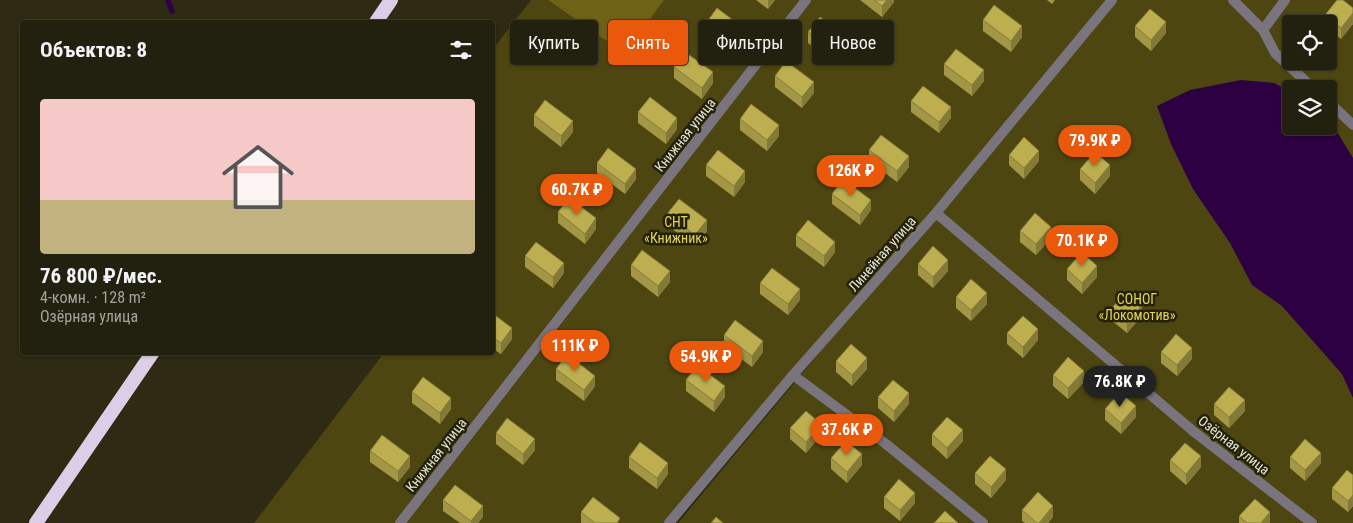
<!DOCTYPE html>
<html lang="ru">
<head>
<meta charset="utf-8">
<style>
	:root { --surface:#22200e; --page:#2a2817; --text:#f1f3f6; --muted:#a2a39e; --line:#3f3e2e; --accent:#ea580c }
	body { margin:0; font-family:"Roboto Condensed",sans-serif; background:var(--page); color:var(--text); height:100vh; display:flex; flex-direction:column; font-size:19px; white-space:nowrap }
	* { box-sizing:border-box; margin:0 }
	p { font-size:16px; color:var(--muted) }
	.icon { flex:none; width:28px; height:28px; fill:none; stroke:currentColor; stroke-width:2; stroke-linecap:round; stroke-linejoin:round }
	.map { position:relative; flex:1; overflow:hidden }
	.panel { position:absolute; left:20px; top:20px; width:475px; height:335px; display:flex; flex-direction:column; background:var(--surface); border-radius:5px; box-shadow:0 1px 4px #0004,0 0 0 1px var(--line) }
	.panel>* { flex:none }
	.top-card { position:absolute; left:510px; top:20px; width:475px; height:45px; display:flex; gap:10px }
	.controls { position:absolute; left:1282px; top:15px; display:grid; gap:10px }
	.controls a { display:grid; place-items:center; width:55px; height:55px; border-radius:5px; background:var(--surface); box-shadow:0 1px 4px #0004,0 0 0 1px var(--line); font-size:25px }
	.price { position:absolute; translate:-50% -42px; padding:0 11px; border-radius:18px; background:var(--accent); color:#fff; font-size:16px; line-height:32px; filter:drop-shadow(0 1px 2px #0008) }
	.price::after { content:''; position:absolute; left:50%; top:30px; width:15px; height:11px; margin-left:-8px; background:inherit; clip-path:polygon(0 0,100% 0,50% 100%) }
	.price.active { background:#222; color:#fff }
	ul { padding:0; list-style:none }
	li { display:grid; align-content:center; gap:10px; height:265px; padding:0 20px }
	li+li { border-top:1px solid var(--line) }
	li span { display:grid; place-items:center; height:155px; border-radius:5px; color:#555 }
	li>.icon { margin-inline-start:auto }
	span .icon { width:90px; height:90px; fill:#fffc; stroke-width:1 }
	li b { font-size:21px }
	h2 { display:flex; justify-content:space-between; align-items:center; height:60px; padding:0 20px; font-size:21px }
	.tag { padding:0 18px; border-radius:5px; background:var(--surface); box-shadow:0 1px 4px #0004,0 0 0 1px var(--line); font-size:18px; line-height:45px }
	.tag.active { background:var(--accent); color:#fff }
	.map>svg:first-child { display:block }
	.green { fill:#4d4611; fill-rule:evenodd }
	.forest { fill:#6d6215 }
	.water { fill:#2d0041 }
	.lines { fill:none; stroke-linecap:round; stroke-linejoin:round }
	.stream { stroke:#2d0041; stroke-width:5.5 }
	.minor { stroke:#7a747f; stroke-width:10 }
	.trunk { stroke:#dccee6; stroke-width:14 }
	.wall { fill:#a39645 }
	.shaded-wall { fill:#847a38 }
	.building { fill:#bdaf50; stroke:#847a38 }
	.labels { text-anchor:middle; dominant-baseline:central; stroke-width:5; stroke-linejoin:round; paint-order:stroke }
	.street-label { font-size:14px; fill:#e6e5d6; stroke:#242109 }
	.park-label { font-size:14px; fill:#e6d453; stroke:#242109 }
</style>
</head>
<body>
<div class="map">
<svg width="1353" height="523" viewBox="0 0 1353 523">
	<rect width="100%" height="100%" fill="#2e2a13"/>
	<path class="green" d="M531 0H548L625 54 664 0H1111L670 523H254L384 353 492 352 493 49Z
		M1112 0H1353V523H678ZM1291 24H1329V61H1291ZM1291 89H1329V126H1291Z"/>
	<path class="forest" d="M548 0H664L625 54Z"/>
	<path class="water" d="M1241 80 1274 83 1291 92V126H1329V119L1353 158V398L1342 374 1282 306 1252 285 1230 243 1193 189 1171 144 1157 106 1190 90Z"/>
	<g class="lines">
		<path class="stream" d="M168 0 172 11"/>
		<path class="minor" d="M1233 0 1263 30 1275 53 1314 89
			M1263 30 1285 0
			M1329 102 1353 125
			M936 213 1193 431 1312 523
			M793 375 886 444 983 523
			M400 523 806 0
			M669 523 793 375 936 213 1112 0"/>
		<path class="trunk" d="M376 22 391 0
			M36 523 153 352"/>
	</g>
	<path class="wall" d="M756 0H775L768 9Z
		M860 0H894V2L882 17Z
		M1047 0H1055L1052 4Z
		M1353 8V24L1341 39 1329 29V24H1325V15Z
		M983 20 1022 37 1011 52 983 31Z
		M706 23 745 40 733 55 706 34Z
		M1135 26 1166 33 1151 51 1135 37Z
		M808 32 847 49 836 64 808 43Z
		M944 64 984 81 972 96 944 75Z
		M674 67 713 83 702 99 674 78Z
		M775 76 814 93 802 108 775 87Z
		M911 101 951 118 939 133 911 112Z
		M638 112 677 129 666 144 638 123Z
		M534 115 573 132 561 147 534 126Z
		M740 119 779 136 767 151 740 130Z
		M869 150 909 167 897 182 869 161Z
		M1009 155 1039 161 1024 179 1009 165Z
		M597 163 636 179 625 194 597 173Z
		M706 165 745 182 734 197 706 176Z
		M1080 169 1110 176 1095 194 1080 180Z
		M832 194 871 210 860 225 832 204Z
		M558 212 596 229 585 244 558 223Z
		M667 214 707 231 695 246 667 225Z
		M1020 231 1051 238 1036 255 1020 242Z
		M796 235 835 252 824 267 796 246Z
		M525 256 564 273 553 288 525 267Z
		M918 264 948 271 933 288 918 275Z
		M631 265 670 282 658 297 631 276Z
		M1067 269 1097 277 1082 294 1067 280Z
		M760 283 800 300 788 315 760 294Z
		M956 297 987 304 971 321 956 308Z
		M1111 309 1142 316 1127 333 1111 320Z
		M492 313 512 339 501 354 492 348Z
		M1007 333 1038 340 1023 358 1007 344Z
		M724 335 763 352 752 367 724 346Z
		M1161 352 1192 359 1177 376 1161 363Z
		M836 361 867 369 852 386 836 372Z
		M556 369 595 386 584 401 556 380Z
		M1053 375 1084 382 1068 399 1053 386Z
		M686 380 725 397 714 412 686 391Z
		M412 392 451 409 440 424 412 403Z
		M878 397 909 404 894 422 878 408Z
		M1214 404 1245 411 1229 428 1214 415Z
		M1105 409 1136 417 1121 434 1105 420Z
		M790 428 821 435 806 453 790 439Z
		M496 433 535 450 523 465 496 444Z
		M932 434 963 441 947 459 932 445Z
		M370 451 410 467 398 482 370 462Z
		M629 457 668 474 657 489 629 468Z
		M1290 457 1321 463 1305 481 1290 468Z
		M831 458 862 465 847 483 831 469Z
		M1170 460 1201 467 1186 485 1170 471Z
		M975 473 1006 480 991 498 975 484Z
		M1353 475V506L1348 512 1332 499V488Z
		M884 497 915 503 900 521 884 508Z
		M443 500 483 517 478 523H460L443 511Z
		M1022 510 1053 517 1048 523H1025L1022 521Z
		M581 512 620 523H581Z
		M1239 516 1270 523H1239Z"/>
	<path class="shaded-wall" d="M768 0H775L768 9Z
		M887 0H894V2L882 17V6Z
		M1353 13V24L1341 39V28Z
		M1166 22V33L1151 51V40Z
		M1022 26V37L1011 52V41Z
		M745 29V40L733 55V44Z
		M847 38V49L836 64V53Z
		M984 70V81L972 96V85Z
		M713 72V83L702 99V88Z
		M814 82V93L802 108V97Z
		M951 107V118L939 133V122Z
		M677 118V129L666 144V133Z
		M573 121V132L561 147V136Z
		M779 125V136L767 151V140Z
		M1039 151V161L1024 179V168Z
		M909 156V167L897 182V171Z
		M1110 165V176L1095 194V183Z
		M636 169V179L625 194V184Z
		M745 171V182L734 197V186Z
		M871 200V210L860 225V215Z
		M596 218V229L585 244V234Z
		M707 220V231L695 246V235Z
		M1051 227V238L1036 255V244Z
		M835 242V252L824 267V256Z
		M948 260V271L933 288V277Z
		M564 263V273L553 288V277Z
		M1097 266V277L1082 294V283Z
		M670 271V282L658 297V286Z
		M800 289V300L788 315V304Z
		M987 293V304L971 321V310Z
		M1142 305V316L1127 333V323Z
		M512 328V339L501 354V343Z
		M1038 329V340L1023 358V347Z
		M763 341V352L752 367V356Z
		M1192 348V359L1177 376V365Z
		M867 358V369L852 386V375Z
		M1084 371V382L1068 399V388Z
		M595 376V386L584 401V390Z
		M725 386V397L714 412V401Z
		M909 393V404L894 422V411Z
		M451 398V409L440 424V413Z
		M1245 400V411L1229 428V417Z
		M1136 406V417L1121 434V423Z
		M821 424V435L806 453V442Z
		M963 430V441L947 459V448Z
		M535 439V450L523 465V454Z
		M1321 453V463L1305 481V470Z
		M862 454V465L847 483V472Z
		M410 456V467L398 482V471Z
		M1201 456V467L1186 485V474Z
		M668 463V474L657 489V478Z
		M1006 469V480L991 498V487Z
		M915 493V503L900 521V510Z
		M1353 495V506L1348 512V501Z
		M483 506V517L478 523H471V521Z
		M1053 506V517L1048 523H1039Z
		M1270 512V523H1261Z"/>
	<path class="building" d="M874 0H887L882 6Z
		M1337 0H1343L1353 8V13L1341 28 1325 15Z
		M994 5 1022 26 1011 41 983 20Z
		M717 8 745 29 733 44 706 23Z
		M1150 9 1166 22 1151 40 1135 26Z
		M820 17 847 38 836 53 808 32Z
		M956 49 984 70 972 85 944 64Z
		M685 52 713 72 702 88 674 67Z
		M786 61 814 82 802 97 775 76Z
		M923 86 951 107 939 122 911 101Z
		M650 97 677 118 666 133 638 112Z
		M545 100 573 121 561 136 534 115Z
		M751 104 779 125 767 140 740 119Z
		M881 135 909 156 897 171 869 150Z
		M1024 137 1039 151 1024 168 1009 155Z
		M608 148 636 169 625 184 597 163Z
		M718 150 745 171 734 186 706 165Z
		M1095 152 1110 165 1095 183 1080 169Z
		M843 179 871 200 860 215 832 194Z
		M569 198 596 218 585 234 558 212Z
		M679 199 707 220 695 235 667 214Z
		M1035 213 1051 227 1036 244 1020 231Z
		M808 220 835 242 824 256 796 235Z
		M536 242 564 263 553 277 525 256Z
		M933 246 948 260 933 277 918 264Z
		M642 250 670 271 658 286 631 265Z
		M1082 252 1097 266 1082 283 1067 269Z
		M772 268 800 289 788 304 760 283Z
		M971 279 987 293 971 310 956 297Z
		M1126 292 1142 305 1127 323 1111 309Z
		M492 313 512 328 501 343 492 337Z
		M1023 316 1038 329 1023 347 1007 333Z
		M735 320 763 341 752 356 724 335Z
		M1176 334 1192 348 1177 365 1161 352Z
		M851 344 867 358 852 375 836 361Z
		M567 354 595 376 584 390 556 369Z
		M1068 357 1084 371 1068 388 1053 375Z
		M697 365 725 386 714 401 686 380Z
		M423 377 451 398 440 413 412 392Z
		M893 380 909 393 894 411 878 397Z
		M1229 387 1245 400 1229 417 1214 404Z
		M1120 392 1136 406 1121 423 1105 409Z
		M806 411 821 424 806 442 790 428Z
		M947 417 963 430 947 448 932 434Z
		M507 418 535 439 523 454 496 433Z
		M382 435 410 456 398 471 370 451Z
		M1305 439 1321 453 1305 470 1290 457Z
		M846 441 862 454 847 472 831 458Z
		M640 442 668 463 657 478 629 457Z
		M1185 443 1201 456 1186 474 1170 460Z
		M990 456 1006 469 991 487 975 473Z
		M1347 470 1353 475V495L1348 501 1332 488Z
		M899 479 915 493 900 510 884 497Z
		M455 485 483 506 471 521 443 500Z
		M1038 492 1053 506 1039 523H1037L1022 510Z
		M593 497 620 518 617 523H595L581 512Z
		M1255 499 1270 512 1261 523H1247L1239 516Z
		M945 511 958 523H934Z
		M716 517 723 523H711Z"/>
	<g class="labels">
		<g class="street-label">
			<text transform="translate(685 135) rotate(-52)">Книжная улица</text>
			<text transform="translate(882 254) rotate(-49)">Линейная улица</text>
			<text transform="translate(1234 445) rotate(38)">Озёрная улица</text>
			<text transform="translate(436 455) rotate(-52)">Книжная улица</text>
		</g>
		<g class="park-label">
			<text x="676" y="222">СНТ<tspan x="676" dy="16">«Книжник»</tspan></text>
			<text x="1137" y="299">СОНОГ<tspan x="1137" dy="16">«Локомотив»</tspan></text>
		</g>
	</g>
</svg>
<div class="controls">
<a><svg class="icon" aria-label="locate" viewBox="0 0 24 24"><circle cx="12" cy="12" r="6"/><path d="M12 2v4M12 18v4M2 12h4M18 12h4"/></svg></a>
<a><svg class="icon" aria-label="layers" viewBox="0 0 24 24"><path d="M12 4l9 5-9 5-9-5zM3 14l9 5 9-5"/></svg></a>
</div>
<b class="price" style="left:1095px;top:167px">79.9K ₽</b>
<b class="price" style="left:851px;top:197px">126K ₽</b>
<b class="price" style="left:577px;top:216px">60.7K ₽</b>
<b class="price" style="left:1082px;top:267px">70.1K ₽</b>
<b class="price" style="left:575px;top:372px">111K ₽</b>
<b class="price" style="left:706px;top:383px">54.9K ₽</b>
<b class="price active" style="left:1120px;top:408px">76.8K ₽</b>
<b class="price" style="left:847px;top:456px">37.6K ₽</b>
<div class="top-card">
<a class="tag">Купить</a>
<a class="tag active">Снять</a>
<a class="tag">Фильтры</a>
<a class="tag">Новое</a>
</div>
<section class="panel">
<h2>Объектов: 8<svg class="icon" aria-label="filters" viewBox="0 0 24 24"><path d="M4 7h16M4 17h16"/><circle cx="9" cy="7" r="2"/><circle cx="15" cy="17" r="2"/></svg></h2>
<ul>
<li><span style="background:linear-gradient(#f6c9c9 65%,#c2b280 0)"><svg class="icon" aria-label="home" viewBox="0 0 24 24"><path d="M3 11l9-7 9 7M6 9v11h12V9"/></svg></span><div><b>76 800 ₽/мес.</b><p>4-комн. · 128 m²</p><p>Озёрная улица</p></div></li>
</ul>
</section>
</div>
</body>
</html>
